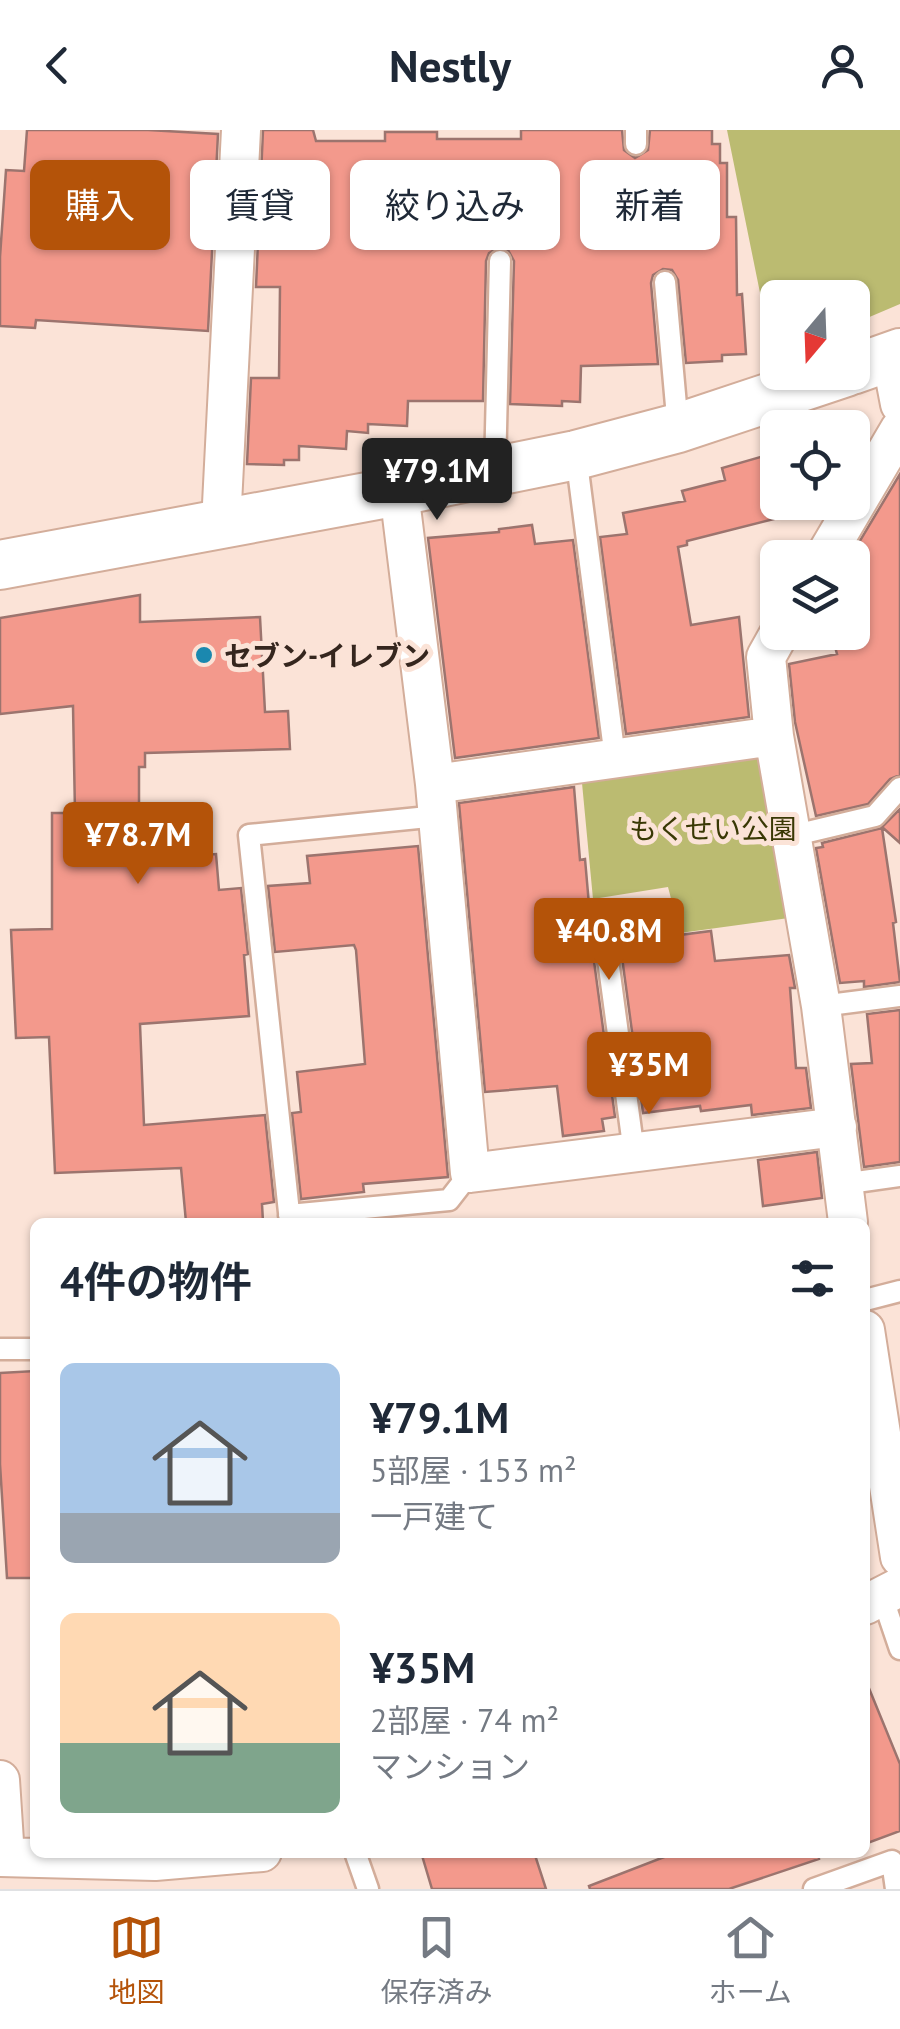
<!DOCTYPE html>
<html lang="ja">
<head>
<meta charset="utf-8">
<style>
	:root { --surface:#fff; --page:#f2f2f3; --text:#1f2937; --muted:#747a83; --line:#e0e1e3; --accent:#b45309 }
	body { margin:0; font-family:"PT Sans","Noto Sans JP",sans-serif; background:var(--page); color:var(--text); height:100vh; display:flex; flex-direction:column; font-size:38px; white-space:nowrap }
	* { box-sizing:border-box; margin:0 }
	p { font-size:32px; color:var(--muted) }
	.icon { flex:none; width:55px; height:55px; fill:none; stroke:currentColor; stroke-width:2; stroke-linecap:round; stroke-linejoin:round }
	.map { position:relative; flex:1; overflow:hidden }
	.side { position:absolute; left:30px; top:1088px; width:840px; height:640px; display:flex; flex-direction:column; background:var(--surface); border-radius:15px; box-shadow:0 2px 8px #0004 }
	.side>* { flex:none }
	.hud { position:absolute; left:30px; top:30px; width:840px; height:90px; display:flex; gap:20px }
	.needle { width:65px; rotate:199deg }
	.controls { position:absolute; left:760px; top:150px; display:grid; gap:20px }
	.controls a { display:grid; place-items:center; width:110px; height:110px; border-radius:15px; background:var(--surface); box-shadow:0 2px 8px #0004; font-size:50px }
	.price { position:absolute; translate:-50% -85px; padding:0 22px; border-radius:10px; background:var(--accent); color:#fff; font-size:32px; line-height:65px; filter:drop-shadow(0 2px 5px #0008) }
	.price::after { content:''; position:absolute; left:50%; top:60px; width:30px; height:22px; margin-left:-15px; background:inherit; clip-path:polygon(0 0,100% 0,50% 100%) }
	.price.selected { background:#222; color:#fff }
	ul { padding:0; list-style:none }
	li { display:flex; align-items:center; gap:30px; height:250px; padding:0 30px }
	li span { display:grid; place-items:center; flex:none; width:280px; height:200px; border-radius:15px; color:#555 }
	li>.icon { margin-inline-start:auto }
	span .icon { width:120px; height:120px; fill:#fffc; stroke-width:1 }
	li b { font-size:42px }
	h2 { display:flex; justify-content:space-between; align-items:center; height:120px; padding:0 30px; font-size:42px }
	.chip { padding:0 35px; border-radius:15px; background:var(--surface); box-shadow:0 2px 8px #0004; font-size:35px; line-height:90px }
	.chip.selected { background:var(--accent); color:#fff }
	header { display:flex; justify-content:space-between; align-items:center; height:130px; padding:0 30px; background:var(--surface); font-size:45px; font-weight:700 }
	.menu { display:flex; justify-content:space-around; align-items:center; height:140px; border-top:2px solid var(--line); background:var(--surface); font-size:28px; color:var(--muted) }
	.menu a { display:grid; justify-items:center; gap:5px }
	.menu .selected { color:var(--accent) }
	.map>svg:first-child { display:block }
	.green { fill:#bbbb71 }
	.building { fill:#f3998c; stroke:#9c746e; stroke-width:2.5 }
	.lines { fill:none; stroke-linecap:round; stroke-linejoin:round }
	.service-casing { stroke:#d3ad9a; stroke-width:25 }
	.minor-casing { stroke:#d3ad9a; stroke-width:42 }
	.tertiary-casing { stroke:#d3ad9a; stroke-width:52 }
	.service { stroke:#fff; stroke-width:20 }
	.minor { stroke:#fff; stroke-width:38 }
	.tertiary { stroke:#fff; stroke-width:48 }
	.poi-dot { fill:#1b88af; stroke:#fbe3d7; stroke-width:4 }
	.labels { text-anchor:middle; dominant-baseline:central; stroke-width:10; stroke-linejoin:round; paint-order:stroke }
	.poi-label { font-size:28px; font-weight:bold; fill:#35261e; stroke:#fbe3d7; text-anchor:start }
	.park-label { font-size:28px; fill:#393804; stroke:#fbe3d7 }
</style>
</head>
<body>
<header><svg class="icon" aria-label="back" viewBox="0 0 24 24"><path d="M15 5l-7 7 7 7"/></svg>Nestly<svg class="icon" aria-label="person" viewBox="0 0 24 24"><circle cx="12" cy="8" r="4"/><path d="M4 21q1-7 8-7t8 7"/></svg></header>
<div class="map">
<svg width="900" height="1759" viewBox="0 0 900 1759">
	<rect width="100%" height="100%" fill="#fbe3d7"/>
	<path class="green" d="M727 0H900V174L853 194 852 168H778L777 220 772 222Z
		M774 606 803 786 680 803 668 757 593 769 582 653Z"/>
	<path class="building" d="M27 0H148L218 4 208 201 36 190 35 198 0 196V127L6 40 24 41Z
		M263 0H313L316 11H385V2H437V9H521V0H622L624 20 635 28 648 20 650 0H712V14H720V33H727V87H736L737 165 742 164 746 224 722 225V231L686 233 678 150 672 140 663 139 653 145 651 153 658 234 581 236 580 272 562 271V276L510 274 514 131 508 120 499 117 489 123 486 131 483 271H408L407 296 368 294V303L347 301 346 319 299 316V330H284V335L247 334 251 248H279L280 157H256Z
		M778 322V388L687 411V415L678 417 691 495 739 487 749 587 626 604 600 407 627 404 623 383 685 371 682 361 725 350 722 338Z
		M900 344V645L890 649 868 674 816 686 795 592 789 534 837 524 831 502H852V424Z
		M532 395 535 414 573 410 599 608 455 628 428 408 499 402V399Z
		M140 465V492L260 487 265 582 288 581 290 619 145 623V637H139V704L189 700 191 726 216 724 219 760 241 758 248 824 244 825 249 886 140 894 144 995 265 985 274 1072 262 1074 263 1092H186L181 1038 55 1043 49 907 16 908 11 800 52 799V683H75L73 576 0 584V488Z
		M574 657 580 730 585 729 590 786 652 778 656 808 711 801 715 831 789 825 795 858H790L796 938H806L811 978 752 985 751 975 701 981 700 976 643 983 621 820 617 813 606 808 598 812 593 824 615 987 602 989 604 1001 563 1006 557 956 485 962 459 673Z
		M900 679V713L882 697Z
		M882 698 896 792 893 793 900 852 864 857V851L840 853 816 718 823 717 822 713Z
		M418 716 448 1047 363 1054 364 1062 301 1069 292 983 301 982 297 942 365 934 356 820 354 815 275 822 268 756 310 753 307 726Z
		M900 880V1032L864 1037 851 934 872 933 867 884Z
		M817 1022 822 1068 763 1076 758 1030Z
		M35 1241V1448H7L0 1334V1243Z
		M866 1551 900 1634V1701L865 1714Z
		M421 1722H534L546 1759H432Z
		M677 1722H818L819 1729 729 1759H590L589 1756Z"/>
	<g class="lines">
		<g class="service-casing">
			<path id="service" d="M636 14V0
				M665 152 678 298
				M576 325 615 628
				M495 341 500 131
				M791 706 875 686 900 658
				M607 822 634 1023
				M821 876 900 866
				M842 1054 900 1046
				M289 1085 449 1070 470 1043
				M290 1092 249 705 438 686
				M865 1170 900 1161
				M0 1219H35
				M882 1466 900 1519
				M355 1722 368 1759
				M814 1759 892 1731 896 1759"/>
		</g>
		<g class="minor-casing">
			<path id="minor" d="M891 227 900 274
				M399 361 435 654 470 1043 837 997
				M221 394 241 0
				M824 428 900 299
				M780 502 766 527 774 606 821 876 848 1092
				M435 654 774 606
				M865 1200 900 1427
				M865 1475 900 1457
				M0 1650 5 1727
				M0 1727 155 1731 262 1722"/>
		</g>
		<g class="tertiary-casing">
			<path id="tertiary" d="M852 240 900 223
				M0 435 399 361 576 325 678 298 846 242"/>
		</g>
		<use href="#service" class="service"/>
		<use href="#minor" class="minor"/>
		<use href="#tertiary" class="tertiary"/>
	</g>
	<circle class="poi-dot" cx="204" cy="525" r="10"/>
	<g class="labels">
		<g class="poi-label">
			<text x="224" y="525">セブン-イレブン</text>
		</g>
		<g class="park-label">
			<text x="713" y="698">もくせい公園</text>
		</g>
	</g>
</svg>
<div class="controls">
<a><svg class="needle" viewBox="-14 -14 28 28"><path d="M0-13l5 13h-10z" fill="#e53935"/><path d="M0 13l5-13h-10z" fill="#747a83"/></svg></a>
<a><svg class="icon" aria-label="locate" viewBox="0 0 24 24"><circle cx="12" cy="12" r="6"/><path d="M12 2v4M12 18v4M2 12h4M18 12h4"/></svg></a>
<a><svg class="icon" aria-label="layers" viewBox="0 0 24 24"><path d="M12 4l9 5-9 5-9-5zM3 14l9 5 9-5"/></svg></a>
</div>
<b class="price selected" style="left:437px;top:393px">¥79.1M</b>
<b class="price" style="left:138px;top:757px">¥78.7M</b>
<b class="price" style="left:609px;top:853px">¥40.8M</b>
<b class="price" style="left:649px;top:987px">¥35M</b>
<div class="hud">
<a class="chip selected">購入</a>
<a class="chip">賃貸</a>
<a class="chip">絞り込み</a>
<a class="chip">新着</a>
</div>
<section class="side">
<h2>4件の物件<svg class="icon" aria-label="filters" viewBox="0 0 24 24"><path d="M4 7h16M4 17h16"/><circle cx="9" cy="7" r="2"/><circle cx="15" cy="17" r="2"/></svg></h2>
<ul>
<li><span style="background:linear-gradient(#a9c7e8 75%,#9aa5b1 0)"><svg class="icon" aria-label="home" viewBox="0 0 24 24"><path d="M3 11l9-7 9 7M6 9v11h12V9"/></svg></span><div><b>¥79.1M</b><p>5部屋 · 153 m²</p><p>一戸建て</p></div></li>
<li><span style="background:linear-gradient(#ffd9b3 65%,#7fa58c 0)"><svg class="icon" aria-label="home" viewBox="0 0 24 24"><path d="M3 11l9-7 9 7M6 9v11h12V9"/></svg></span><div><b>¥35M</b><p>2部屋 · 74 m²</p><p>マンション</p></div></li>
</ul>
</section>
</div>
<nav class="menu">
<a class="selected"><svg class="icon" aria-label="map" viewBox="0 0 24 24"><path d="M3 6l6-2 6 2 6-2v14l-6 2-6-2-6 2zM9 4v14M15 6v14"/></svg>地図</a>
<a><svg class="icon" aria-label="saved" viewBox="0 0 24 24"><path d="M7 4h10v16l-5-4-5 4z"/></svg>保存済み</a>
<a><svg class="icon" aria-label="home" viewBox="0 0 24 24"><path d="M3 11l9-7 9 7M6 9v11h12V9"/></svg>ホーム</a>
</nav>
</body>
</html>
